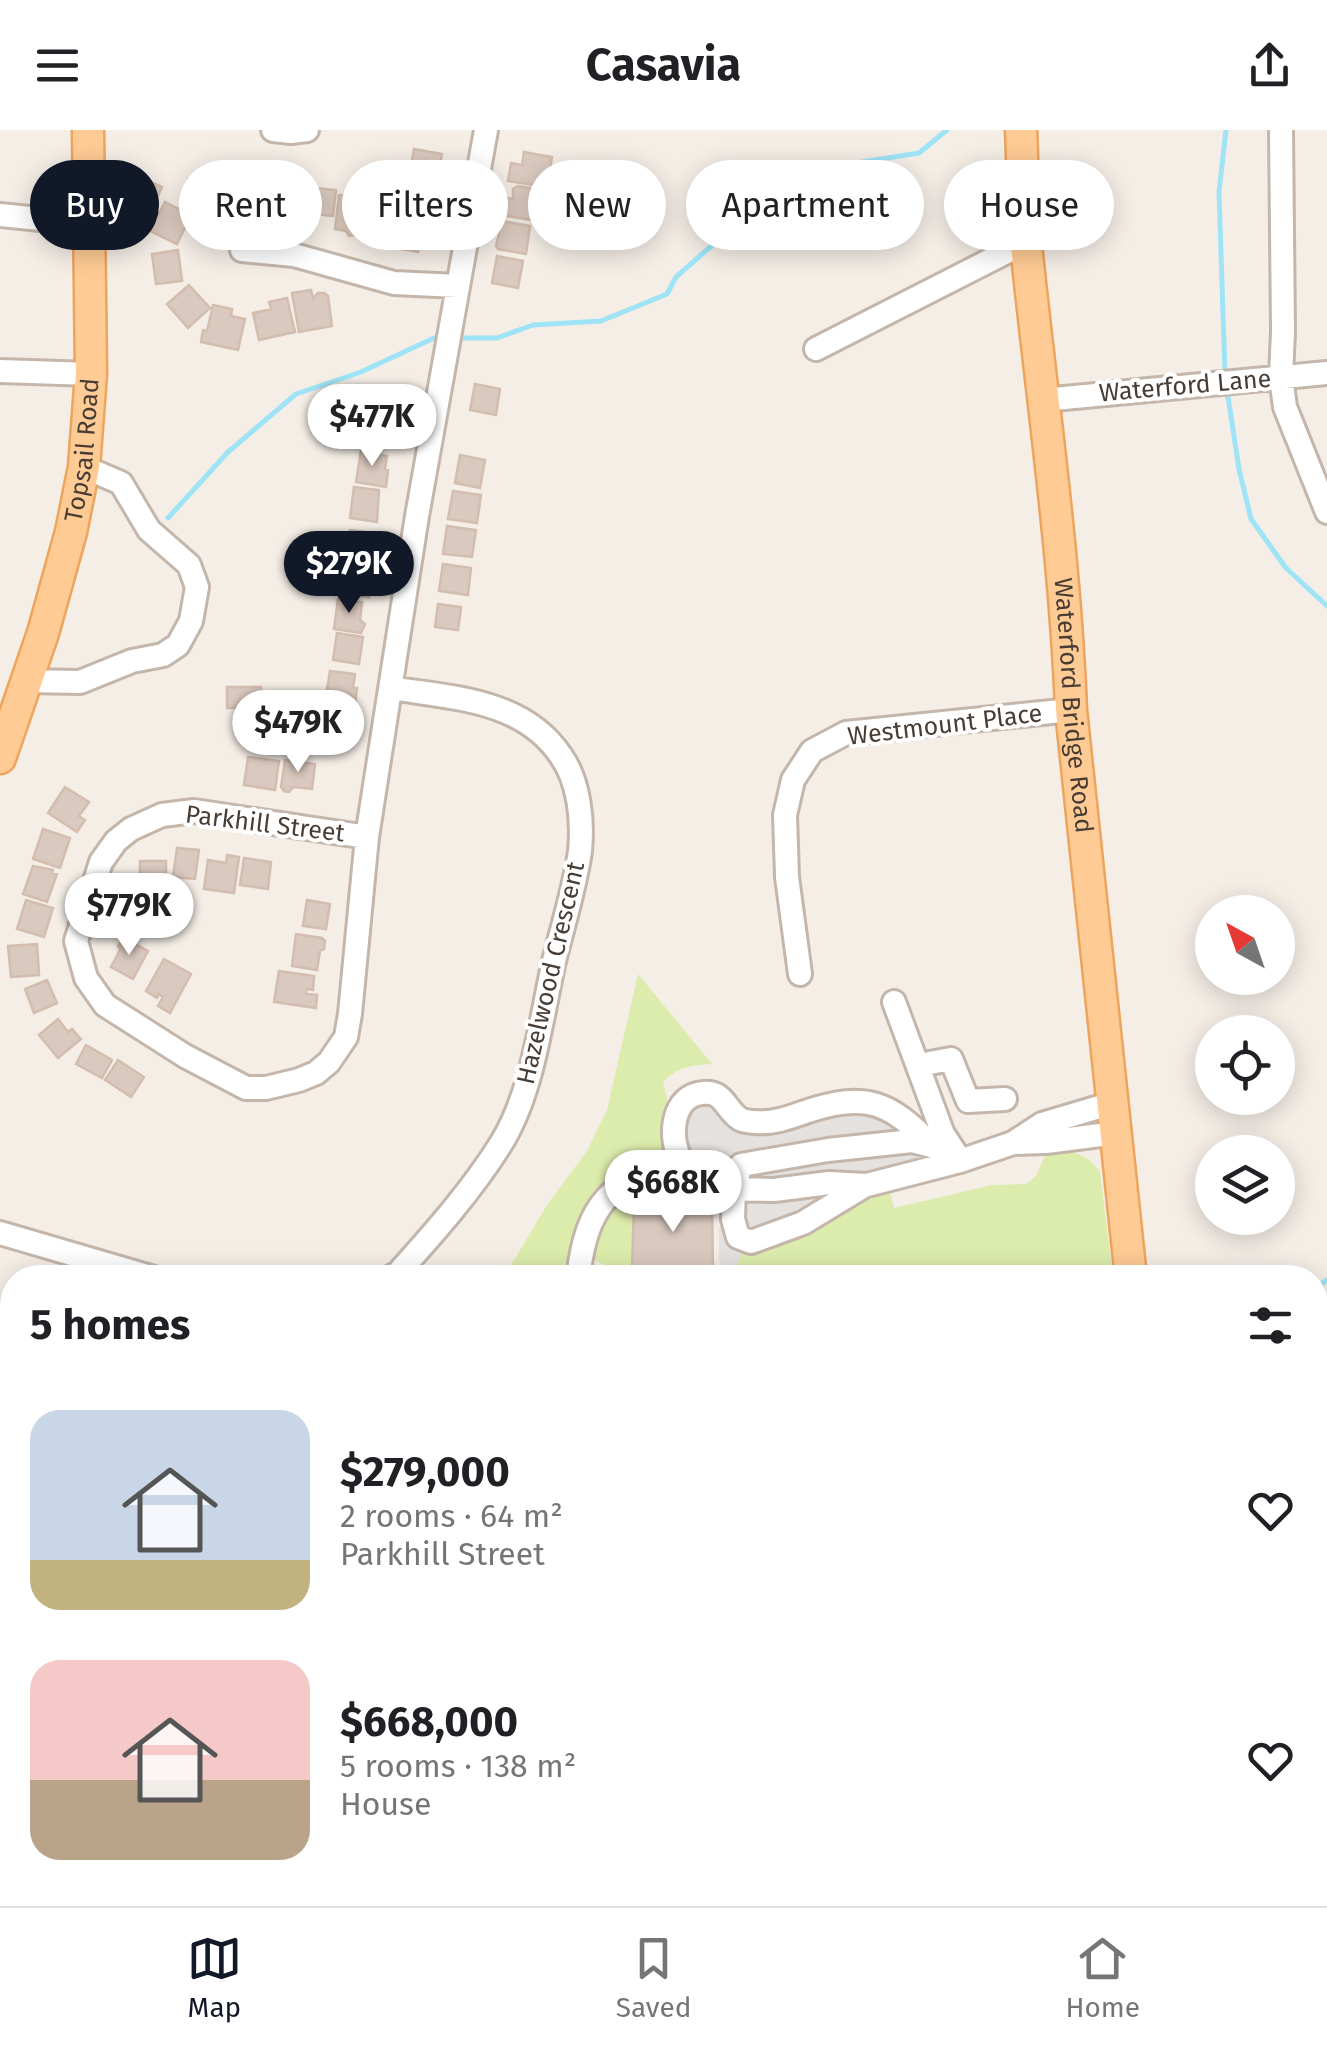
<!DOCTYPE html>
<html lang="en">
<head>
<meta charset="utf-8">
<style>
	:root { --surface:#fff; --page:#f2f2f2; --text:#202124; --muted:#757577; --line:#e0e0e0; --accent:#111827 }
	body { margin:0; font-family:"Fira Sans",sans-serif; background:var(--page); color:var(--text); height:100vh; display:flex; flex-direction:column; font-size:38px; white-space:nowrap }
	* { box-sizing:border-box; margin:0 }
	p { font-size:32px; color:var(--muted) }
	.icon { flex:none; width:55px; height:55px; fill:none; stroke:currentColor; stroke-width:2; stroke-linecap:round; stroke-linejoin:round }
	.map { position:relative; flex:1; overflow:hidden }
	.side { position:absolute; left:0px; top:1135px; width:1328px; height:642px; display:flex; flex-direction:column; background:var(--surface); border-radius:40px 40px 0 0; box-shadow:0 5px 25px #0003 }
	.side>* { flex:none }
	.top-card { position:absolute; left:30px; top:30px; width:1268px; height:90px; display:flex; gap:20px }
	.needle { width:65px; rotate:320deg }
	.buttons { position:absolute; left:1195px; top:765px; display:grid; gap:20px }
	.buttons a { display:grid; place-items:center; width:100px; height:100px; border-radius:50%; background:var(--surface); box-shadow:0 5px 25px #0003; font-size:50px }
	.price { position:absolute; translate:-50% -85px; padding:0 22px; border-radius:35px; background:#fff; color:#222; font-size:32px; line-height:65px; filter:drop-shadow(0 2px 5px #0008) }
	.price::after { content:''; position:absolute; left:50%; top:60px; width:30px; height:22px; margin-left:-15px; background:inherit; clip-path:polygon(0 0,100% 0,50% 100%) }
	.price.active { background:var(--accent); color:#fff }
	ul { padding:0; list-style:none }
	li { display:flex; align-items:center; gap:30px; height:250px; padding:0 30px }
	li span { display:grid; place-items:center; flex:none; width:280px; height:200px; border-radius:30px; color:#555 }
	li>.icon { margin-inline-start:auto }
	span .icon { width:120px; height:120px; fill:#fffc; stroke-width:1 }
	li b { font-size:42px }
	h2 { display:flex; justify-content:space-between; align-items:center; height:120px; padding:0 30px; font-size:42px }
	.chip { padding:0 35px; border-radius:45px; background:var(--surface); box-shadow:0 5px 25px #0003; font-size:35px; line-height:90px }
	.chip.active { background:var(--accent); color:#fff }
	header { display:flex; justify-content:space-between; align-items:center; height:130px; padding:0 30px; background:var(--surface); font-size:45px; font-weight:700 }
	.menu { display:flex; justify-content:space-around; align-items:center; height:140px; border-top:2px solid var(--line); background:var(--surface); font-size:28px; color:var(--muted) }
	.menu a { display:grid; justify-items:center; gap:5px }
	.menu .active { color:var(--accent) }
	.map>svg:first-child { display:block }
	.green { fill:#dcecac }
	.parking { fill:#e5e1df }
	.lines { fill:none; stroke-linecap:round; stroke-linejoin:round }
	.stream { stroke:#9ee4f6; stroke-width:5 }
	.building { fill:#dac9be; stroke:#d3bdae; stroke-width:2.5 }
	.minor-casing { stroke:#c4b6ab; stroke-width:28 }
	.major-casing { stroke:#eda45c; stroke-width:35 }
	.minor { stroke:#fff; stroke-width:22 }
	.major { stroke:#ffcb95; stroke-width:30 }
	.labels { text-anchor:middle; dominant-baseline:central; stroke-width:8; stroke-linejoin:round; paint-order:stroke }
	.street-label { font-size:25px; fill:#483d35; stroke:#fff }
</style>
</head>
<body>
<header><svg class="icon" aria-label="menu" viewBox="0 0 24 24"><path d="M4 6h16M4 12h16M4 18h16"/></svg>Casavia<svg class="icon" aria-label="share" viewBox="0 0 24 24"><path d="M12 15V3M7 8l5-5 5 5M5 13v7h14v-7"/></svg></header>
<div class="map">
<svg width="1327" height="1776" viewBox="0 0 1327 1776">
	<rect width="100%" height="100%" fill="#f5eee7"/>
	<path class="green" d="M638 844 712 934C693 935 675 937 663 953 671 976 668 999 669 1023L638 1033 619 1043 601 1058 559 1147 501 1148 514 1130 547 1075 587 1021 607 980Z
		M1067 1021C1081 1023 1092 1030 1100 1042L1113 1147 699 1148 697 1145 725 1144V1141L737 1135 740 1125 843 1072 889 1058 894 1078 992 1055 1026 1054 1036 1046 1045 1026Z
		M672 1039 688 1060 672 1053 654 1062 634 1078 632 1138 650 1147H626L595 1130 591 1119 614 1068Z"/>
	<path class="parking" d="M731 964 742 979 748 983 897 976 942 1046 843 1072 783 1113 754 1125 747 1123 741 1125 737 1135 725 1141 719 1131V1097L728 1090 724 1066 715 1062 712 1075 688 1062 672 1039 671 983Z"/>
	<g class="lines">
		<path class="stream" d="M454 208H497L533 195 601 191 667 164 676 147 759 74 825 38 919 23 947 0
			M1225 244 1219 62 1226 0
			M1227 260 1239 339 1251 389 1286 438 1327 476
			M168 388 228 322 296 264 361 242 434 208H443
			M1315 1159 1327 1150
			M1315 1506 1327 1544"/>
	</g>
	<path class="building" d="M414 19 442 24 439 41 441 44 437 52 409 47Z
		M524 22 552 27 547 57 508 51 511 33 522 35Z
		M217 36 226 56 196 69 188 49Z
		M237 40 261 42 259 68 235 66Z
		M269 43 300 46 297 76 266 73Z
		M145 49 162 57 155 72 138 63Z
		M407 50 437 55 430 87 401 82Z
		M518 56 543 60 538 91 501 85 505 68 513 69V59Z
		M305 57 336 60 333 86 315 84 312 90 305 89 302 85Z
		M339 65 362 67 358 102 355 105 349 106 346 101 335 99Z
		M165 72 191 85 177 114 150 101Z
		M410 87 430 91 427 104 422 103 418 122 391 117 397 88 409 90Z
		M502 91 530 96 526 124 498 119 496 116Z
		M178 120 182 151 156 154 152 124Z
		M497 126 523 131 518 158 492 153Z
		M189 155 210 178 188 198 167 174Z
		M311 160 313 168 318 163H324L328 166 332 196 299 202 292 163Z
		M287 168 295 202 259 210 253 183 271 179 269 172Z
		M213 175 232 179 231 186 245 189 238 220 201 212 203 200 207 201Z
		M475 254 500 259 496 285 470 280Z
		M361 321 387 326 385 339 388 340 386 357 356 352Z
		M460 325 485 330 480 358 455 353Z
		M354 357 379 360 377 392 350 388Z
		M453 361 481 365 477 393 448 389Z
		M447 396 476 400 472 427 443 424Z
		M350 400 381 404 377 430 346 426Z
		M343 432 369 436 367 448 372 449 369 467 339 463Z
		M443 434 471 438 468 465 439 461Z
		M338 469 362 472 360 490 365 494 361 503 334 499Z
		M438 474 461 477 458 500 435 497Z
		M337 503 363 507 359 534 333 530Z
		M330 541 355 544 353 558H357L355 575 325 571Z
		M227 557H261L262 578H227Z
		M248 627 279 631 275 660 244 655Z
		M285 630 315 634 312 659 293 657 289 662 284 661 281 657Z
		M65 657 89 672 79 686 85 690 77 702 48 683Z
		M43 699 70 708 60 738 33 729Z
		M177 718 199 720 195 749 173 747Z
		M227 725 239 727 234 763 204 759 208 730 226 733Z
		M244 728 271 732 268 759 240 755Z
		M140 731H166V755H140Z
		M33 736 53 740 52 743 57 744 47 772 23 764Z
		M26 770 53 778 44 807 17 799Z
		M307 770 330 774 326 799 303 796Z
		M296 804 322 808 325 811 324 819 320 821 317 840 292 836Z
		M126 809 148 821 133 849 111 837 120 820 118 816 122 810Z
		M37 814 39 845 11 847 8 816Z
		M164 829 191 844 170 883 158 876 163 867 159 864 157 868 146 861Z
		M279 841 314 846 313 860 307 859 306 864 317 865 316 878 274 872Z
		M47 850 57 873 34 883 25 859Z
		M58 889 68 902 72 899 81 909 58 928 39 905Z
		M86 915 112 930 102 948 76 934Z
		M118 930 144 947 131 967 105 950Z
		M672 1053 688 1060V1062L712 1075 713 1143 697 1145 699 1148H650L632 1138 634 1077 654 1062Z
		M799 1765H835L828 1776H792Z
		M933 1765H970L962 1776H942L943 1774Z"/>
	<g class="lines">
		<g class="minor-casing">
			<path id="minor" d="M273 0 291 2 307 0
				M1281 0 1283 201 1281 247 1285 277 1327 382
				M0 85 89 94
				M242 120 294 125 394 153 458 156
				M816 219 1026 112
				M0 241 91 244
				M1043 270 1327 243
				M26 551 80 552 132 531 163 525 178 515 191 491 197 457 189 435 149 400 121 353 84 337
				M367 707 194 681 162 685 131 699 116 711 101 732 76 811 86 848 105 875 185 926 246 958H266L299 950 316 943 329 932 346 907 350 884 367 707 417 386 486 0
				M800 844 787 747 785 685 793 650 812 621 846 603 1071 580
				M894 872 943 1004 960 1030
				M919 935 951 929 968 971 1005 969
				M1013 1013 1046 1012 1116 1003
				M960 1031 932 1016 912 1011 828 1020 741 1035 734 1059 774 1060 829 1053 867 1055 960 1031 1013 1013 1042 994 1113 973
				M864 1056 803 1093 751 1112 738 1107 733 1089 734 1059C716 1054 691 1047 681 1030 669 1010 671 971 697 964 724 957 724 979 740 989 742 991 753 992 755 992 773 994 791 987 808 981 866 962 890 972 931 1015
				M0 1103 154 1148
				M389 1148 398 1143C434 1103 473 1059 502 1012 533 961 541 889 554 831 563 795 575 757 580 721 583 690 579 651 561 626 523 569 452 568 391 558
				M578 1148C587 1072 610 1053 679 1028
				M1292 1765 1294 1776
				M455 1776 470 1765
				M983 1776 991 1765
				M1074 1776 1079 1765"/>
		</g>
		<g class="major-casing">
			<g id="major">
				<path id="s1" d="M1021 0C1023 38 1022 77 1026 115 1042 270 1065 424 1071 580L1131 1148"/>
				<path id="s2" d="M0 628 43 503 71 402 84 337 91 244 88 0"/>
				<path d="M0 1765 18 1776"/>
				<path d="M1243 1765 1246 1776"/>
			</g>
		</g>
		<use href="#minor" class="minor"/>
		<use href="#major" class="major"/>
	</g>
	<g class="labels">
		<g class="street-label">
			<text transform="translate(1185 256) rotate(-5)">Waterford Lane</text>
			<text stroke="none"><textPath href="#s2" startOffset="320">Topsail Road</textPath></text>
			<text stroke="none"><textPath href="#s1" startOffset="578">Waterford Bridge Road</textPath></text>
			<text transform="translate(945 595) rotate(-7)">Westmount Place</text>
			<text transform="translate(265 694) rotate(7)">Parkhill Street</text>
			<text transform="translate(551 843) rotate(-77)">Hazelwood Crescent</text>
		</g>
	</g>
</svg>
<div class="buttons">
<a><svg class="needle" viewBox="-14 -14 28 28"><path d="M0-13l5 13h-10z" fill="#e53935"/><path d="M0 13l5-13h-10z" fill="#757577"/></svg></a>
<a><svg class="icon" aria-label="locate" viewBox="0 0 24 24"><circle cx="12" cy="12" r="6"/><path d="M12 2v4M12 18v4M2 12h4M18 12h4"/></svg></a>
<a><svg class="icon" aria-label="layers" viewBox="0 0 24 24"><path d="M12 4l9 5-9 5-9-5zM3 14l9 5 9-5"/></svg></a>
</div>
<b class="price" style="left:372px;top:339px">$477K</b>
<b class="price active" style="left:349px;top:486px">$279K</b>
<b class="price" style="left:298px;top:645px">$479K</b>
<b class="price" style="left:129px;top:828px">$779K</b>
<b class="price" style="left:673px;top:1105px">$668K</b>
<div class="top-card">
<a class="chip active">Buy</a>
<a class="chip">Rent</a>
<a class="chip">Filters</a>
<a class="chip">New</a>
<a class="chip">Apartment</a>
<a class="chip">House</a>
</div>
<section class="side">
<h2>5 homes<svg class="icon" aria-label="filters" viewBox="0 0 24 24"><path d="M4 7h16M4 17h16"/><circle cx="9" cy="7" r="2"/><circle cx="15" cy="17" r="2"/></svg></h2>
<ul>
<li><span style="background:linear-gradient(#c9d6e8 75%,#c2b280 0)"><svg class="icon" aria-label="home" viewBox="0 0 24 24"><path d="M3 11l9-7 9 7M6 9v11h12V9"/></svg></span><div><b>$279,000</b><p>2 rooms · 64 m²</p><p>Parkhill Street</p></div><svg class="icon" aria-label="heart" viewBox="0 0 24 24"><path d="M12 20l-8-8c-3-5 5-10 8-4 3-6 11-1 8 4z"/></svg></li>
<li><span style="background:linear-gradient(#f6c9c9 60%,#b9a48a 0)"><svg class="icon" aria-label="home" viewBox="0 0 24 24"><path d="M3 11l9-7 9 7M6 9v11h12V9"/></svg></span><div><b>$668,000</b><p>5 rooms · 138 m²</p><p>House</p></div><svg class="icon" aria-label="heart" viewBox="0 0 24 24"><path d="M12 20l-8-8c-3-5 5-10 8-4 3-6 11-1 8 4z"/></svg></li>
</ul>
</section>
</div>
<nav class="menu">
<a class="active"><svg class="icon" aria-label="map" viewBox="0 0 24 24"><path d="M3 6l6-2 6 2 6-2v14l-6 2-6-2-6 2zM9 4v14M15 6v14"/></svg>Map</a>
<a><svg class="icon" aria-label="saved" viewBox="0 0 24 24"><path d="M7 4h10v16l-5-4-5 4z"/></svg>Saved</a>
<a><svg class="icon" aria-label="home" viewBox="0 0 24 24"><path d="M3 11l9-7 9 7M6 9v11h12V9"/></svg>Home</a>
</nav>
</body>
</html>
